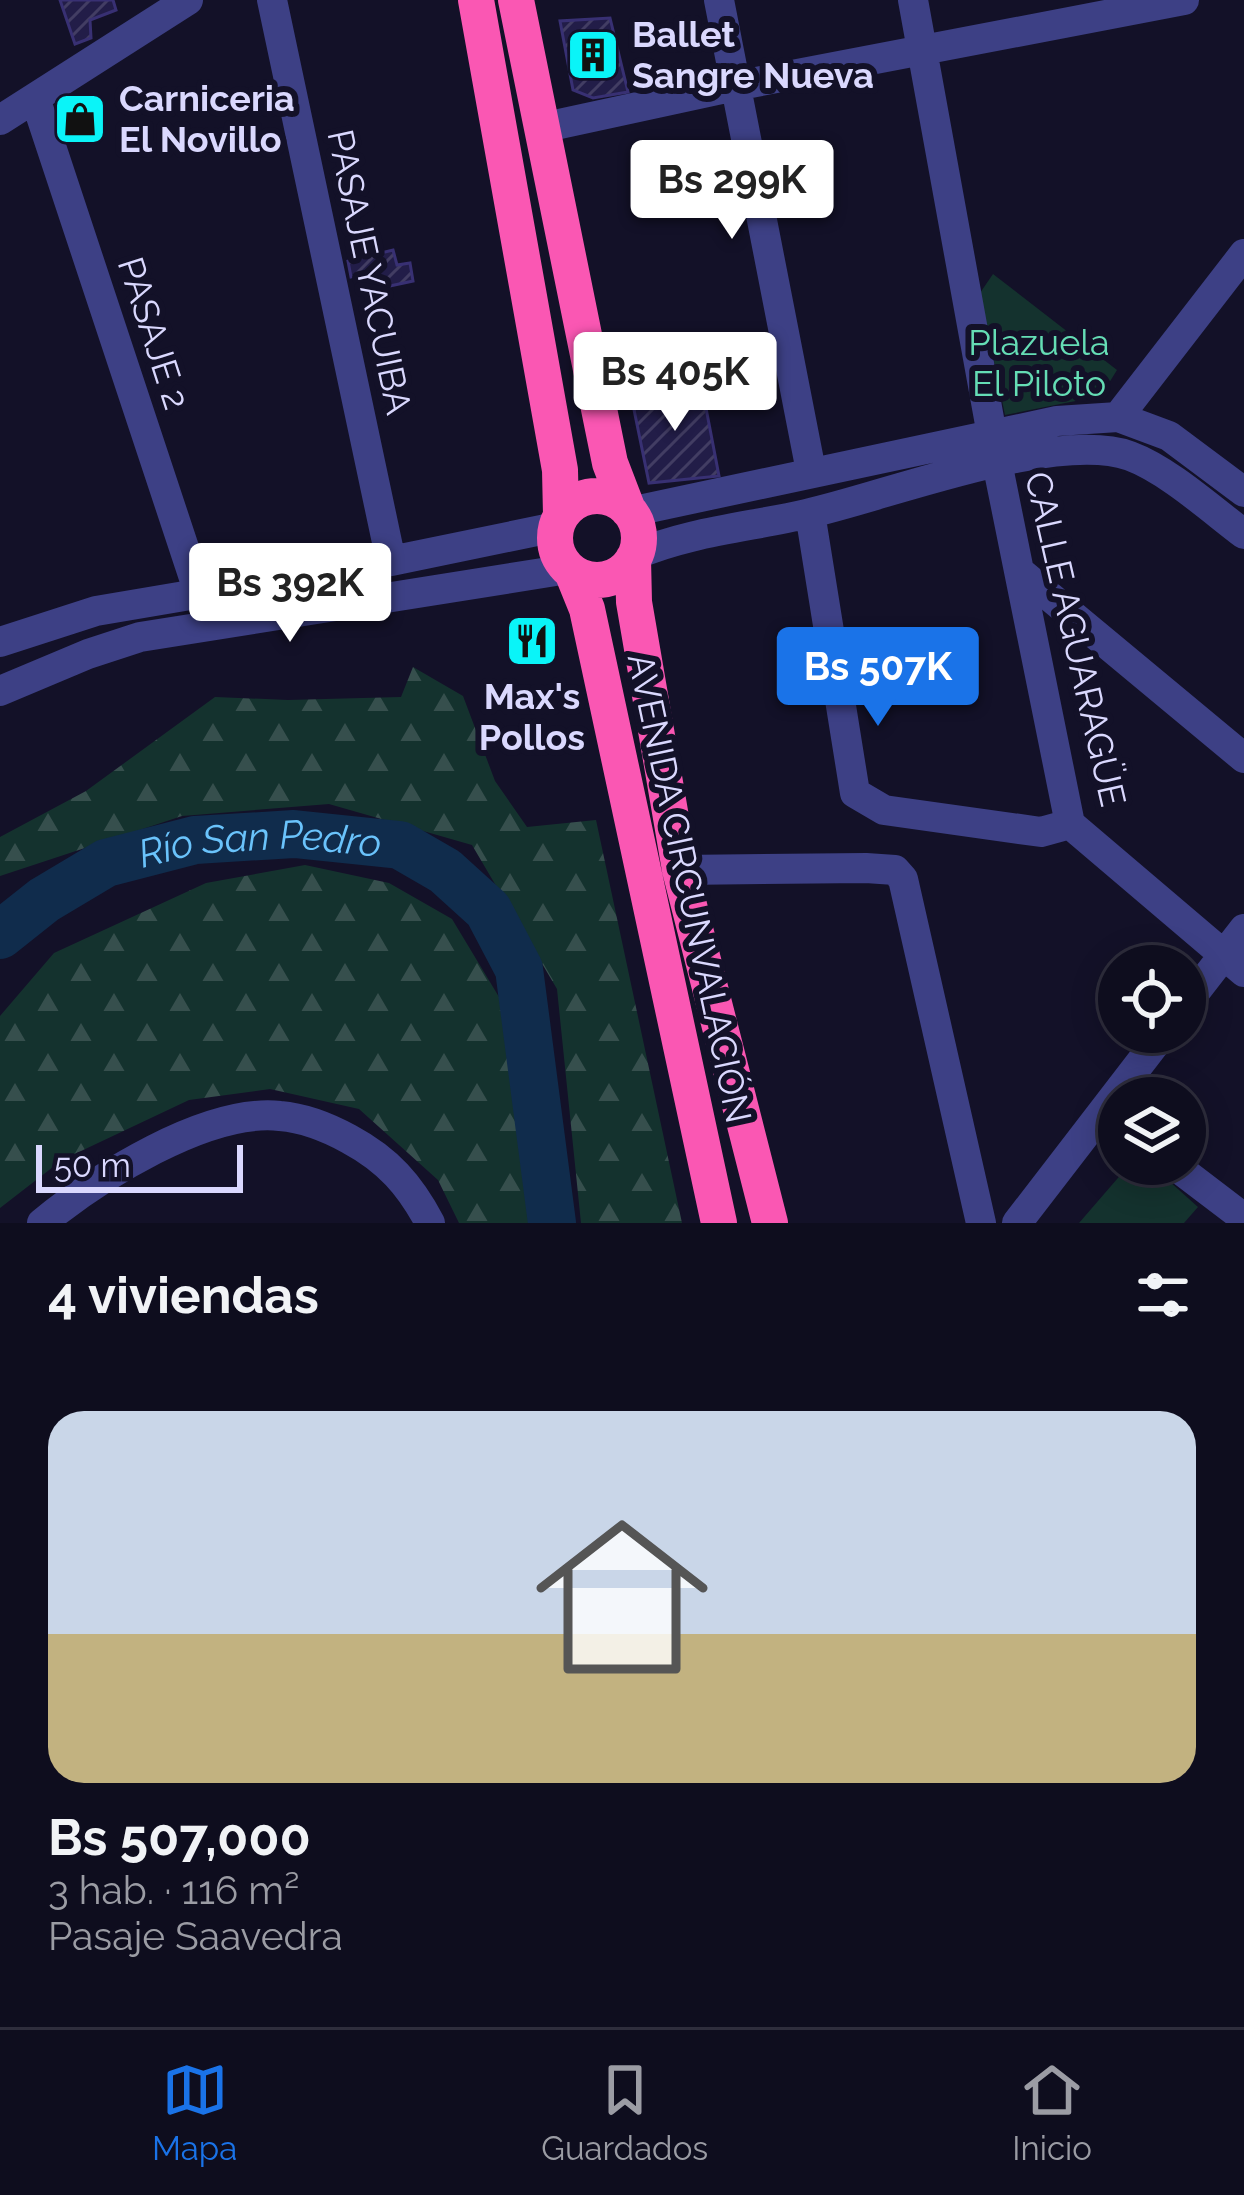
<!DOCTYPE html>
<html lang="es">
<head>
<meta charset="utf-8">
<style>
	:root { --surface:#0e0d1e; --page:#171627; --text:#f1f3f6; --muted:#9b9ca4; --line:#2e2d3c; --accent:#1a73e8 }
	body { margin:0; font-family:Raleway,sans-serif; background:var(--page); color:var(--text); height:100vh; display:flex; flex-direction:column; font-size:45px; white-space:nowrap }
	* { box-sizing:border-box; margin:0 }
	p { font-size:39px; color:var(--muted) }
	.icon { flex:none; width:66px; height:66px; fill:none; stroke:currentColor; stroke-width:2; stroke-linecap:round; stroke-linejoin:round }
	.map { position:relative; height:1223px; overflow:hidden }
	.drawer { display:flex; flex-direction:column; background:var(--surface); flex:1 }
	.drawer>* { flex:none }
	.fabs { position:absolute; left:1098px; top:945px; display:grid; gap:24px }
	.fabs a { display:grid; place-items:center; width:108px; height:108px; border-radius:50%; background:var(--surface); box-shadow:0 6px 30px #0003,0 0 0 3px var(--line); font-size:60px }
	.scale { position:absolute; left:36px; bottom:30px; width:207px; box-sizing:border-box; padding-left:12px; border:6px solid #dad8fe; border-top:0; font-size:33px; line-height:42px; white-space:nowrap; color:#dad8fe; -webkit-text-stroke:9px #131128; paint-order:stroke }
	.price { position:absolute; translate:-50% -102px; padding:0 27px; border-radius:12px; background:#fff; color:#222; font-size:39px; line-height:78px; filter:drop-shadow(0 3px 6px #0008) }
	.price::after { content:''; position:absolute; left:50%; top:72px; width:36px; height:27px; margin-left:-18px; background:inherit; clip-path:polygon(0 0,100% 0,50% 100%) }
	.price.selected { background:var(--accent); color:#fff }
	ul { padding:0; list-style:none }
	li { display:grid; align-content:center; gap:24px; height:636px; padding:0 48px }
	li span { display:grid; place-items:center; height:372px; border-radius:36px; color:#555 }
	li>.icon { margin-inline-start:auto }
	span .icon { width:216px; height:216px; fill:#fffc; stroke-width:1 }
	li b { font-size:51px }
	h2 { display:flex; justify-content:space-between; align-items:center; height:144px; padding:0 48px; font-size:51px }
	.menu { display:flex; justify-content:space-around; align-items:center; height:168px; border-top:3px solid var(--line); background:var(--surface); font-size:33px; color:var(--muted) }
	.menu a { display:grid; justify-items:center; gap:6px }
	.menu .selected { color:var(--accent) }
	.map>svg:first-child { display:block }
	.forest { fill:url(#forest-firs) }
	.green { fill:#14322e }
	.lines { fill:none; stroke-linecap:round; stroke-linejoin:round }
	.river { stroke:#102c4c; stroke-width:48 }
	.building { fill:url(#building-hatch); stroke:#383073; stroke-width:3 }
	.minor { stroke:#3d4085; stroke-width:30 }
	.highway { stroke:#fa57b3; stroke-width:36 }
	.labels { text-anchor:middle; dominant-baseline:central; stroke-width:12; stroke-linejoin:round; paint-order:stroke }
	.poi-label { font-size:36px; font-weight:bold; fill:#dad8fe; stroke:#131128; text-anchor:start }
	.street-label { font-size:36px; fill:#dad8fe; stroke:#131128 }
	.park-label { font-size:36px; fill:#65ddb5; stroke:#131128 }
	.water-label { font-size:39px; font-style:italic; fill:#6ac3fb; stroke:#131128 }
</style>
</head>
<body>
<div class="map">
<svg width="1244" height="1223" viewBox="0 0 1244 1223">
	<defs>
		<pattern id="forest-firs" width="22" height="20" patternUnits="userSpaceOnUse" patternTransform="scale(3)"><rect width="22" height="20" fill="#14322e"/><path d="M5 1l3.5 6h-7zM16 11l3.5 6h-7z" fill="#364f4d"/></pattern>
		<pattern id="building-hatch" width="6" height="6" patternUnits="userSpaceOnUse" patternTransform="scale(3)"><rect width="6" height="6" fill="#221d48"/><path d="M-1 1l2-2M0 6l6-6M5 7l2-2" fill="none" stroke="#423d63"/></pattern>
	</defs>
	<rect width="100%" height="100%" fill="#131128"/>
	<path class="forest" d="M413 667 463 696 495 781 527 827 596 820 682 1223H581L557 989 472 845 329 804 182 816 0 876V837L86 791 215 697 288 700 401 697Z
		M305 865 389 883 452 919 499 997 530 1223H459L438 1180 359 1109 270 1089 189 1100 62 1160 0 1208V1016L54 953 206 883Z"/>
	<path class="green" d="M993 274 1117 370 1101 396 1005 415 980 293Z
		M1130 1164H1150L1198 1207 1184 1223H1079Z"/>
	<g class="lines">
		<path class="river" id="s1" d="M0 935 44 900 106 863 195 840 294 834 400 845 445 871 488 910 519 969 552 1223"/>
	</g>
	<path class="building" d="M60 0H113L116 10 90 20 91 38 75 44Z
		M610 18 628 92 593 98 573 90 560 21Z
		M393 250 397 265 410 263 413 281 362 292 359 275 351 277 348 261Z
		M701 382 719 476 649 483 631 395Z"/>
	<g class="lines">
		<path class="minor" d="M272 0 391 561
			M719 0 811 471
			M913 0 992 435
			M35 98 199 593
			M0 120 188 0
			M541 128 735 86 1184 0
			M1118 417 1244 254
			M997 462 1070 824 1244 972
			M630 512 1057 421 1118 417 1169 436 1244 492
			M810 513 855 793 884 810 1041 832 1070 824
			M635 555C688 532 749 527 806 514 885 497 1055 429 1130 456 1168 470 1212 510 1244 534
			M1019 571 1244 758
			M0 642 96 611 391 561 556 527
			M0 691 88 654 140 637 568 569
			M680 870 866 868 895 870 903 879 981 1223
			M1185 1005 1244 929
			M1173 1164 1244 1218
			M42 1223C97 1178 206 1108 280 1116 304 1118 329 1128 349 1139 388 1160 410 1185 430 1223
			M1017 1223 1164 1032"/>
		<path class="highway" d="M476 0 560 470 561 515
			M516 0 610 463 628 510
			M555 538a42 42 0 1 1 84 0a42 42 0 1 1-84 0Z
			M633 559 634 602 680 870 770 1223
			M572 572 587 609 719 1223"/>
	</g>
	<defs>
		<g id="building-square" transform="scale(2.7)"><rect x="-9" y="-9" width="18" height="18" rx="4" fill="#0af4f8" stroke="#131128"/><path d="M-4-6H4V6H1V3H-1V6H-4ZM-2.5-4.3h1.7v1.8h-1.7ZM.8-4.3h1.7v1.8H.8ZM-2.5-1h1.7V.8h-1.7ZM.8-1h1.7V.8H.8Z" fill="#111"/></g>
		<g id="shop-square" transform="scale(2.7)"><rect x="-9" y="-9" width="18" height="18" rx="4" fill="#0af4f8" stroke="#131128"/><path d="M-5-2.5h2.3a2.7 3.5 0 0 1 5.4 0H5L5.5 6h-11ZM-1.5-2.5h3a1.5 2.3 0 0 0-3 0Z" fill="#111"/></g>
		<g id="restaurant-square" transform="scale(2.7)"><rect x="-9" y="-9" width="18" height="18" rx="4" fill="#0af4f8" stroke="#131128"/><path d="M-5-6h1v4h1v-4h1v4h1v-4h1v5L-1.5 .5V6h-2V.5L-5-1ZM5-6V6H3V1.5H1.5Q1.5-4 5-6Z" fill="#111"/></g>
	</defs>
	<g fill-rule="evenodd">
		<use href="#building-square" x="593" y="55"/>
		<use href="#shop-square" x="80" y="119"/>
		<use href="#restaurant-square" x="532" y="641"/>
	</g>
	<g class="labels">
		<g class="poi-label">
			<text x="632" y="34">Ballet<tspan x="632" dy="41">Sangre Nueva</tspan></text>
			<text x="119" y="98">Carniceria<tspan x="119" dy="41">El Novillo</tspan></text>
			<text x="532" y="696" text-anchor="middle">Max's<tspan x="532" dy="41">Pollos</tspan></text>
		</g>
		<g class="street-label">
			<text transform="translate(370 272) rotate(78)">PASAJE YACUIBA</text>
			<text transform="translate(154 333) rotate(72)">PASAJE 2</text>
			<text transform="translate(1076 639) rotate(77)">CALLE AGUARAGÜE</text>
			<text transform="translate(690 888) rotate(78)">AVENIDA CIRCUNVALACIÓN</text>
		</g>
		<g class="park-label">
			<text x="1039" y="342">Plazuela<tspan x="1039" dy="41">El Piloto</tspan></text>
		</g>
		<g class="water-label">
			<text stroke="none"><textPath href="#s1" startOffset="285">Río San Pedro</textPath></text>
		</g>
	</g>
</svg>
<div class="fabs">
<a><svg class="icon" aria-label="locate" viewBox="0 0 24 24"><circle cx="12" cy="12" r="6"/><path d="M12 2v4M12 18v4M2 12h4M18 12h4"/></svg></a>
<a><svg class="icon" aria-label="layers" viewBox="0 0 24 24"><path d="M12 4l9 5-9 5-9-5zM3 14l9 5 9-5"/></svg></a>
</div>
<div class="scale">50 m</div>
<b class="price" style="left:732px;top:242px">Bs 299K</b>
<b class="price" style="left:675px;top:434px">Bs 405K</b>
<b class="price" style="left:290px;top:645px">Bs 392K</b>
<b class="price selected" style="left:878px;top:729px">Bs 507K</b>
</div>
<section class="drawer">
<h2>4 viviendas<svg class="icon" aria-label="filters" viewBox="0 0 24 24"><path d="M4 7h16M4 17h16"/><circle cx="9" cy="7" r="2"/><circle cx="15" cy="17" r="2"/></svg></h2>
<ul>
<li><span style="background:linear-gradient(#c9d6e8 60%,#c2b280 0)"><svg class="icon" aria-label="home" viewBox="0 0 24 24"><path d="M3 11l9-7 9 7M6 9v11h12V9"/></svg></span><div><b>Bs 507,000</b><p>3 hab. · 116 m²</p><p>Pasaje Saavedra</p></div></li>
</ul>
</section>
<nav class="menu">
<a class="selected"><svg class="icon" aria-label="map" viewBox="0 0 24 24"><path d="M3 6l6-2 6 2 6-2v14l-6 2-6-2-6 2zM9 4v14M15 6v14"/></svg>Mapa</a>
<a><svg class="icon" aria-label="saved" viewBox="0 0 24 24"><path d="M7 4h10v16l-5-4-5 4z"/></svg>Guardados</a>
<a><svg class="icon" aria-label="home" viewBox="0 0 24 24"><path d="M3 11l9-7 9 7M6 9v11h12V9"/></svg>Inicio</a>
</nav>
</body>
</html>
